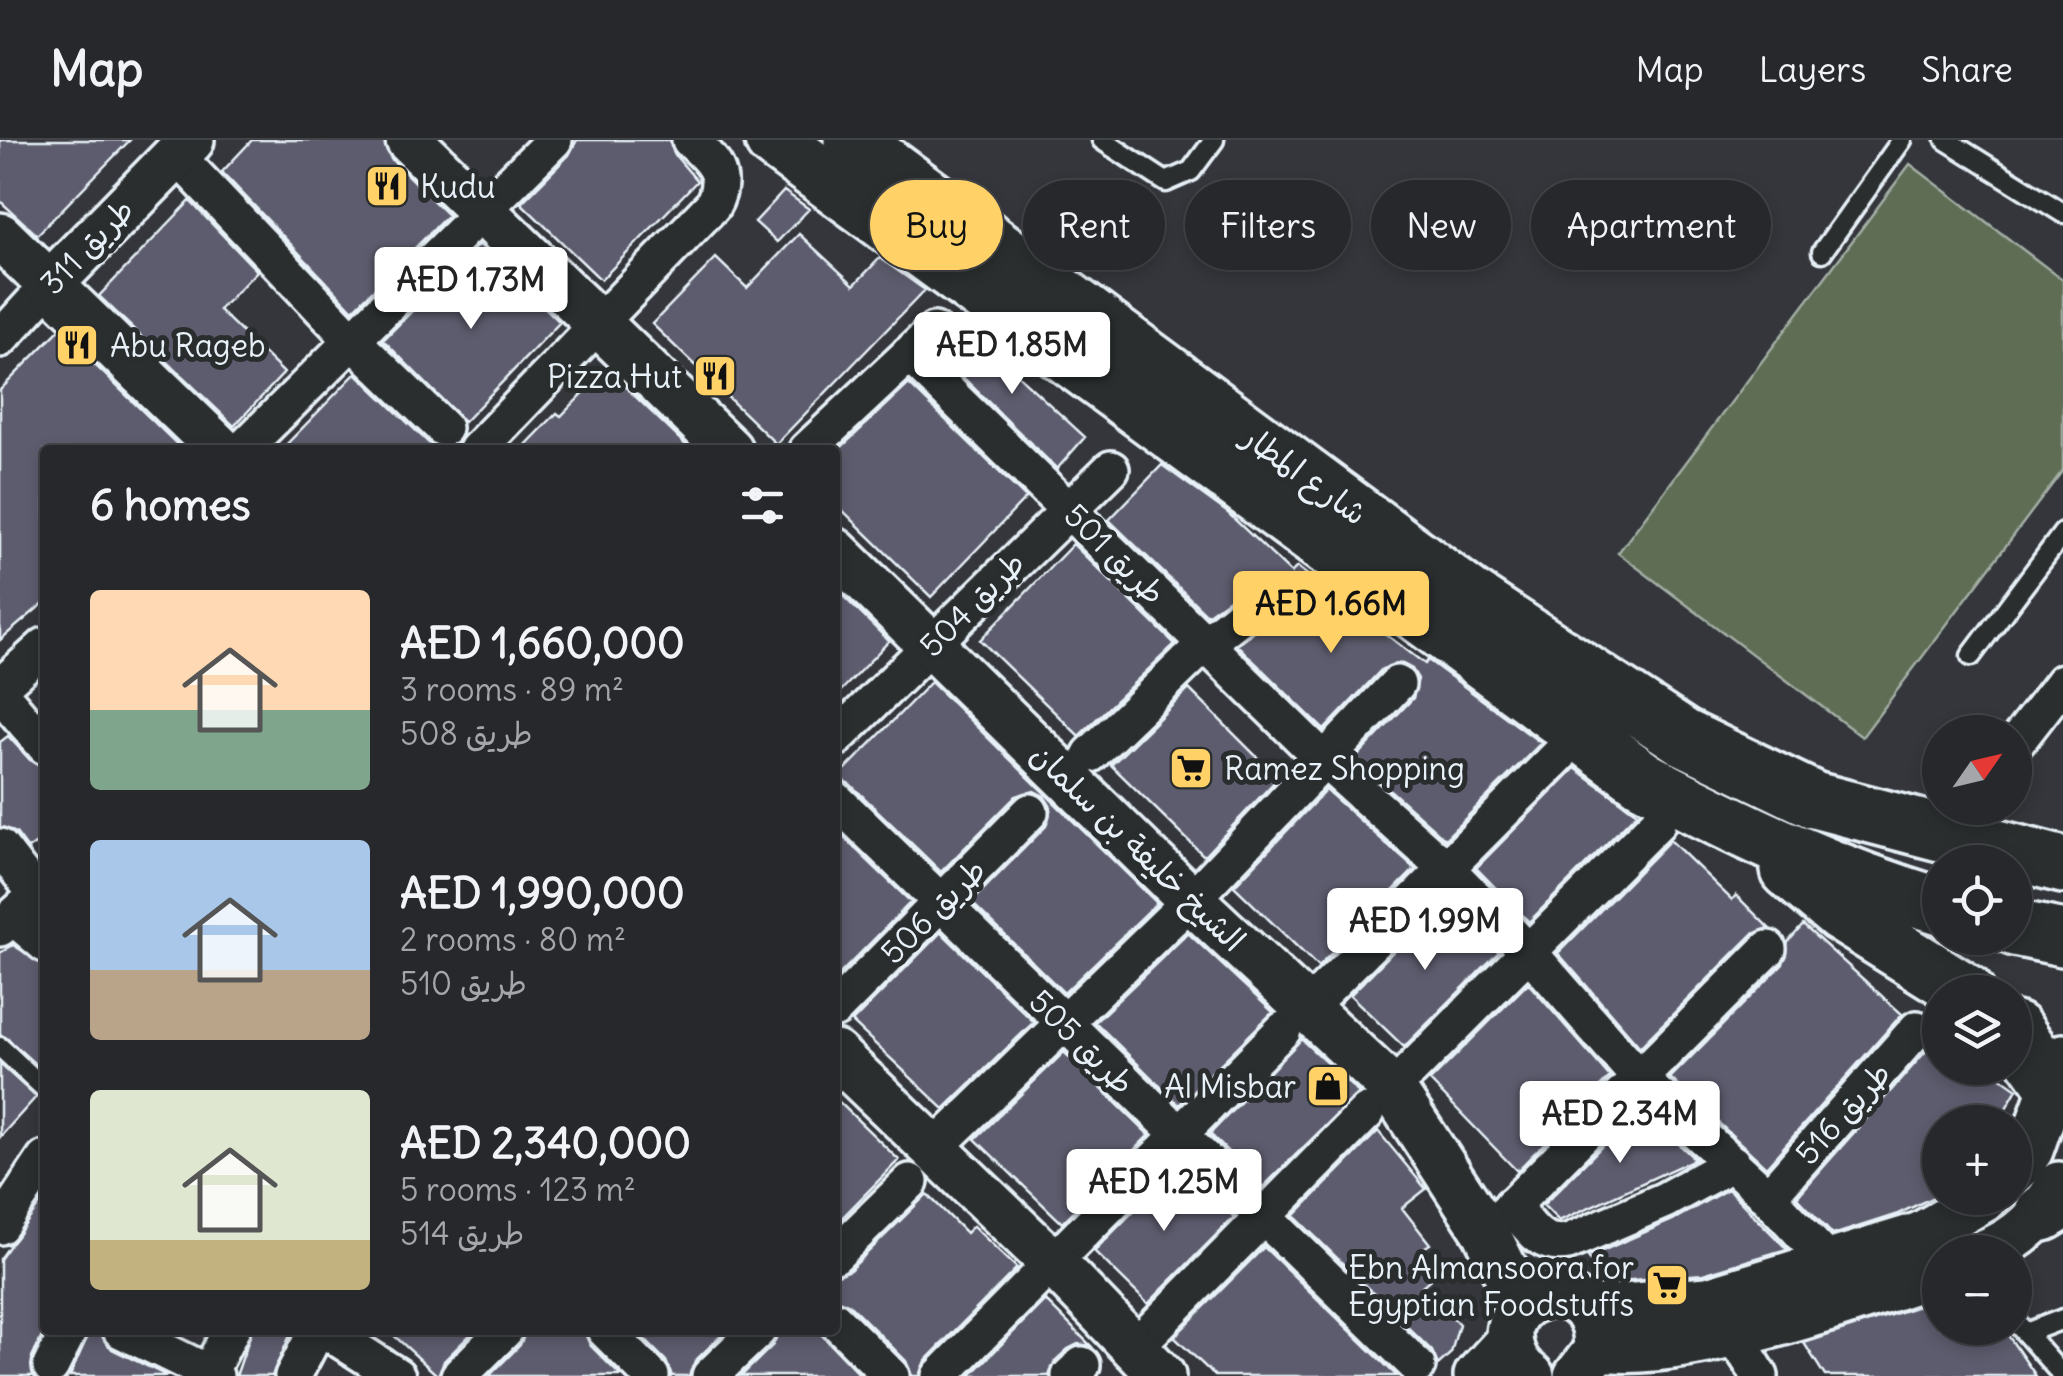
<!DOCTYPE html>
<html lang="en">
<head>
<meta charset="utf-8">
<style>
	:root { --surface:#27282c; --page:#333438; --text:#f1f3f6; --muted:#a4a6a9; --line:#434448; --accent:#ffd166 }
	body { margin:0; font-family:Delius,"Playpen Sans Arabic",sans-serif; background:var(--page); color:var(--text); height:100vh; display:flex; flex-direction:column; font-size:38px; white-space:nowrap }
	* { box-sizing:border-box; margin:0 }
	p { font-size:32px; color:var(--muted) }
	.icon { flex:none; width:55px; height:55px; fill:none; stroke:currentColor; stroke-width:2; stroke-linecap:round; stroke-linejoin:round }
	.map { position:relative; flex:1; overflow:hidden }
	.panel { position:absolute; left:40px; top:305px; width:800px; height:890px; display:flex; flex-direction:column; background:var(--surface); border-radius:10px; box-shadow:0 5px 15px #0003,0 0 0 2px var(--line) }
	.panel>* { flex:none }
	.guide { position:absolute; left:870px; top:40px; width:950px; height:90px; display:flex; gap:20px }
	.needle { width:65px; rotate:56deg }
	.controls { position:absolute; left:1922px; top:575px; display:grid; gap:20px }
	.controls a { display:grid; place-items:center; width:110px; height:110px; border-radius:50%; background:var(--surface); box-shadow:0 5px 15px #0003,0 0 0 2px var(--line); font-size:50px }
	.price { position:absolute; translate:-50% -85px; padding:0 22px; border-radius:10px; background:#fff; color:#222; font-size:32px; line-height:65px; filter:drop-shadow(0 2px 5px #0008) }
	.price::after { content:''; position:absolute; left:50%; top:60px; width:30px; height:22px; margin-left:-15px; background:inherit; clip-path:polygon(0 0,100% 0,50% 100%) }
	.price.current { background:var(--accent); color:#111 }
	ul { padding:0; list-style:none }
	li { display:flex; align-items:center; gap:30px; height:250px; padding:0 50px }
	li span { display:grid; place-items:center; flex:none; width:280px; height:200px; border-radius:10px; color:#555 }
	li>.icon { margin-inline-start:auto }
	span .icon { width:120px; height:120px; fill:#fffc; stroke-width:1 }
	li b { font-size:42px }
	h2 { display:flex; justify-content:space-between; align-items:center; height:120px; padding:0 50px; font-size:42px }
	.tag { padding:0 35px; border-radius:45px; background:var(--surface); box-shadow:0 5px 15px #0003,0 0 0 2px var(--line); font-size:35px; line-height:90px }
	.tag.current { background:var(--accent); color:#111 }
	header { display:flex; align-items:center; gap:60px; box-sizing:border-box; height:140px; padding:0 50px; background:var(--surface); border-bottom:2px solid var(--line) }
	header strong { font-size:48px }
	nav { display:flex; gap:55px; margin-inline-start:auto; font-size:35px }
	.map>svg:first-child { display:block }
	.green { fill:#606d54; stroke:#a4afa6; stroke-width:2.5 }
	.building { fill:#5d5c6e; stroke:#e8f1f8; stroke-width:2.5 }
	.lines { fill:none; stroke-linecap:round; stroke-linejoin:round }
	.service-casing { stroke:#e8f1f8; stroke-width:25 }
	.minor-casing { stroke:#e8f1f8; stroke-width:42 }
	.tertiary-casing { stroke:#e8f1f8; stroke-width:52 }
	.primary-casing { stroke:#e8f1f8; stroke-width:62 }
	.service { stroke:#2a2d2e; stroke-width:18 }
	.minor { stroke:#2a2d2e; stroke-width:35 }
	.tertiary { stroke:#2a2d2e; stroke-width:45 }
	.primary { stroke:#2a2d2e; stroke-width:55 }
	.labels { text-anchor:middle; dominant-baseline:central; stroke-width:10; stroke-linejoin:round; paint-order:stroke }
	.poi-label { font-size:32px; fill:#e8f1f8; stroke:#2a2d2e; text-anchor:start }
	.street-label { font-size:32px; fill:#e8f1f8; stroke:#2a2d2e }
</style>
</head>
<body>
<header>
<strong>Map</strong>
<nav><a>Map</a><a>Layers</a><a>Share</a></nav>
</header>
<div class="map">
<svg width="2063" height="1236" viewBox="0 0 2063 1236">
	<rect width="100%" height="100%" fill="#34363b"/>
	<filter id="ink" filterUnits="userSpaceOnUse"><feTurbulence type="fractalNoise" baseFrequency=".01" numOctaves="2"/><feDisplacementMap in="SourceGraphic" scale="20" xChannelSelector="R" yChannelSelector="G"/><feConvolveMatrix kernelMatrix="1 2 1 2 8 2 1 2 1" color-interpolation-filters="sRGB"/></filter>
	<g filter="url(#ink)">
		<path class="green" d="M1910 24 2063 140V330L1862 597 1618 413Z"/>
		<path class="building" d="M0 0H130L37 95 0 61Z
			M252 0H384L391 19 448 75 353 170 222 32Z
			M577 0H669L675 15 697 41 601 140 521 63 569 15Z
			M784 51 809 69 777 102 755 82Z
			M190 61 257 131 219 170 284 233 234 286 99 156Z
			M799 94 854 145 880 118 925 150 776 304 652 184 716 118 747 148Z
			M479 104 560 182 464 282 383 200Z
			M959 181 1085 297 1057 329 940 215 954 198Z
			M59 190 183 310H45V462L0 500V250Z
			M607 229 691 310H521L557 273 561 276Z
			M356 233 432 306 428 310H281Z
			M909 244 1026 358 931 457 835 363V313Z
			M1162 325 1228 373 1291 433 1297 427 1425 524 1428 520 1541 603 1445 699 1355 619 1413 558 1418 539 1412 529 1401 523 1382 529 1324 590 1237 505 1281 468 1278 445 1258 438 1207 475 1109 380Z
			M1073 404 1175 504 1079 596 980 500Z
			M835 448 889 501 835 557Z
			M931 542 1157 763 1064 853 971 762 1046 686 1051 667 1044 656 1034 651 1016 656 941 732 850 644 837 638Z
			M1189 549 1278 638 1204 716 1111 625Z
			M8 596 30 620 45 627V697L28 709 16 693 0 686V602Z
			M1575 628 1637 673 1529 782 1476 728Z
			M1326 650 1415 729 1318 827 1234 746Z
			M835 689 911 762 835 839Z
			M1670 700 1732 760 1736 755 1769 788 1753 794 1640 907 1558 813Z
			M1446 758 1499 812 1404 907 1350 855Z
			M1803 785 1902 874 1766 1027 1670 938 1783 824 1788 802Z
			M941 792 1034 882 944 969 852 882Z
			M1188 793 1273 872 1179 965 1095 882Z
			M13 805 45 825V932L0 895V813Z
			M1528 843 1610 937 1517 1031 1430 941Z
			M1940 882V928H1987L2017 949 1998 982H1940V1054L1898 1074 1833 1095 1797 1057 1933 903Z
			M1301 899 1359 953 1263 1047 1210 994Z
			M1064 912 1149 995 1062 1083 975 999Z
			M0 924 36 957 0 997Z
			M835 958 899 1020 835 1085Z
			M1640 968 1695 1019 1559 1081 1543 1065Z
			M1378 991 1426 1049 1402 1068 1430 1104 1422 1109 1440 1131 1422 1146 1459 1184 1451 1213 1438 1225 1432 1211 1294 1076Z
			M1180 1024 1234 1077 1148 1164 1094 1111Z
			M1728 1049 1787 1109 1703 1134 1609 1142 1588 1117 1673 1080Z
			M927 1054 966 1093 973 1086 1017 1128 925 1221 919 1236H912L906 1221 850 1165 835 1159V1136L850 1130Z
			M45 1057V1190L32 1217 33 1236H0V1119Z
			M1264 1107 1397 1236H1215L1174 1197Z
			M1940 1159V1188H2003L2036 1236H1825L1804 1203Z
			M1045 1160 1091 1206 1078 1204 1068 1209 1055 1221 1049 1236H970Z
			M90 1190 100 1191 112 1209 167 1236H70Z
			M252 1190 292 1191 272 1236H236Z
			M388 1190H475L444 1221 438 1236Z
			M526 1190H584L590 1205 621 1236H489L520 1205Z
			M635 1190H727L695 1221 689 1236H672L666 1221Z
			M779 1190H817L861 1236H741L773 1205Z"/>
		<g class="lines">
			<g class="service-casing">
				<path id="service" d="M1102 0 1166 42 1191 31 1214 0
					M1946 0 2063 73
					M1822 112 1902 0
					M1971 516 2063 393
					M0 907 45 949
					M2015 1181 2063 1236
					M2026 1193 2063 1179"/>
			</g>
			<g class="minor-casing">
				<path id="minor" d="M176 15 352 200 443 288
					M0 199 50 144
					M909 214 1323 619 1448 730 1528 811 1640 939 1768 1057 1829 1122
					M242 310 554 0
					M477 310 712 66C729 36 713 20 690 0
					M807 310 934 191
					M0 547 45 506
					M0 553 45 606
					M835 599 1111 329
					M2015 604 2063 542
					M1091 614 1206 503 1262 459
					M835 659 1417 1226
					M0 707 37 755
					M13 777 45 804
					M0 788 45 748
					M1307 868 1559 615
					M835 869 1030 672
					M1410 931 1657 683
					M951 992 1191 760 1397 544
					M1768 1057 1917 889
					M1512 1065C1529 1086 1539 1107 1568 1102L1665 1060 1732 1023
					M0 1086 45 1019
					M1486 1092 1768 809
					M835 1115 910 1042
					M835 1180 891 1236
					M121 1190 215 1236
					M325 1190 397 1236
					M605 1190 651 1236
					M1734 1195 1760 1236
					M1134 1208 1367 972
					M51 1226 69 1190
					M209 1233 231 1190
					M293 1236 317 1190
					M459 1236 505 1190
					M710 1236 758 1190
					M940 1236 1283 890
					M1070 1236 1082 1225"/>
			</g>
			<g class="tertiary-casing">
				<path id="tertiary" d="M409 0 729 310
					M0 96 221 310
					M50 144 191 0
					M835 411 1191 760 1392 948 1486 1092 1523 1166
					M835 914 1054 1124 1162 1236
					M2015 1030 2030 1010 2063 917
					M1986 1112C2020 1099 2041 1077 2059 1045
					M1587 1170 1708 1160 1921 1095 1985 1058
					M1597 1207C1679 1223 1858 1160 1940 1131
					M1477 1236 1509 1201
					M1531 1236C1520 1229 1513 1219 1510 1205 1498 1143 1605 1134 1596 1211L1577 1236"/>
			</g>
			<g class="primary-casing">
				<path id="primary" d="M773 0 1643 639C1739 690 1835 735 1940 766
					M852 0 1470 457 1683 597 1814 660 2063 725
					M1789 730 1841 774 1966 852
					M2015 788 2063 798
					M2015 890 2055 947
					M2043 1073 2063 1061"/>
			</g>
			<use href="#service" class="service"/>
			<use href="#minor" class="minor"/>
			<use href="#tertiary" class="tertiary"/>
			<use href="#primary" class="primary"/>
		</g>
	</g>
	<defs>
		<g id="restaurant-square" transform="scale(2.25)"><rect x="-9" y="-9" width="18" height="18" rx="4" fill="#ffd166" stroke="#2a2d2e"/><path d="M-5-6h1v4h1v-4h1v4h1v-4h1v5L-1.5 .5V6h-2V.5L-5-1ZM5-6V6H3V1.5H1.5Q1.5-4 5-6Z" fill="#111"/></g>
		<g id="supermarket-square" transform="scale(2.25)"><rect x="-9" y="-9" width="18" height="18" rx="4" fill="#ffd166" stroke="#2a2d2e"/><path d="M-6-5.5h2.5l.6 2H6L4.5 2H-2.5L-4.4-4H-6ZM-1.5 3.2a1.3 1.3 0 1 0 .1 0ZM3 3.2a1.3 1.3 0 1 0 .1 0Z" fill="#111"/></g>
		<g id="shop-square" transform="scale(2.25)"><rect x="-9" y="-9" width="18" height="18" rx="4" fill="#ffd166" stroke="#2a2d2e"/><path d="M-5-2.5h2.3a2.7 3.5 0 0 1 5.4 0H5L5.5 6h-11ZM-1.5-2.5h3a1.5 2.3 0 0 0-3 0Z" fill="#111"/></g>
	</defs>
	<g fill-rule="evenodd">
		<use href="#restaurant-square" x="387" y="46"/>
		<use href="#restaurant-square" x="77" y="205"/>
		<use href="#restaurant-square" x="715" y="236"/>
		<use href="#supermarket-square" x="1191" y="628"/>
		<use href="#shop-square" x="1328" y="946"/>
		<use href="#supermarket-square" x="1667" y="1145"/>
	</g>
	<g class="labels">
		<g class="poi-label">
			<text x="420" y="46">Kudu</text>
			<text x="110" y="205">Abu Rageb</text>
			<text x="682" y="236" text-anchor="end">Pizza Hut</text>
			<text x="1224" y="628">Ramez Shopping</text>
			<text x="1296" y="946" text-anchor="end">Al Misbar</text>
			<text x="1634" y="1127" text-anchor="end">Ebn Almansoora for<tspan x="1634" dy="37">Egyptian Foodstuffs</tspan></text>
		</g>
		<g class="street-label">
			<text transform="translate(87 106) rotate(-46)">طريق 311</text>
			<text transform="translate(1305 335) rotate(36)">شارع المطار</text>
			<text transform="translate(1115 414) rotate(45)">طريق 501</text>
			<text transform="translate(972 464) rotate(-45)">طريق 504</text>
			<text transform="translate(1138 707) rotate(44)">الشيخ خليفة بن سلمان</text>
			<text transform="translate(933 771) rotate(-45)">طريق 506</text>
			<text transform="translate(1082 902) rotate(45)">طريق 505</text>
			<text transform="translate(1843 973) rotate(-48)">طريق 516</text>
		</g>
	</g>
</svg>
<div class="controls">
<a><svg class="needle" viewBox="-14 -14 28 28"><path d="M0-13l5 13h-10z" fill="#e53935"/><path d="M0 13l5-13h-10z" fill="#a4a6a9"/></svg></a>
<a><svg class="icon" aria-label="locate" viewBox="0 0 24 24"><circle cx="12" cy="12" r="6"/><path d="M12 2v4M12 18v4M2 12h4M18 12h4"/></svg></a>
<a><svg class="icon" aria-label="layers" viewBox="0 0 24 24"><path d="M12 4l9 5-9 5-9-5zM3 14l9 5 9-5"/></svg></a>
<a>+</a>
<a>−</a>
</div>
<b class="price" style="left:471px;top:192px">AED 1.73M</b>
<b class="price" style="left:1012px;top:257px">AED 1.85M</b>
<b class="price current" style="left:1331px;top:516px">AED 1.66M</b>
<b class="price" style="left:1425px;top:833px">AED 1.99M</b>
<b class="price" style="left:1620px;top:1026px">AED 2.34M</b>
<b class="price" style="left:1164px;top:1094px">AED 1.25M</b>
<div class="guide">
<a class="tag current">Buy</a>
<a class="tag">Rent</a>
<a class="tag">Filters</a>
<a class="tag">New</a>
<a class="tag">Apartment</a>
</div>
<section class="panel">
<h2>6 homes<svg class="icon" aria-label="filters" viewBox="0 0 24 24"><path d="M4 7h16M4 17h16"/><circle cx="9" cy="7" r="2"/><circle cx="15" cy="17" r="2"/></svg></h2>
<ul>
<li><span style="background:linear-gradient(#ffd9b3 60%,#7fa58c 0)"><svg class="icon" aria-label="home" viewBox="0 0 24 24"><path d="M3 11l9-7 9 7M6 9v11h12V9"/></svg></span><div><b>AED 1,660,000</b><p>3 rooms · 89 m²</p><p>طريق 508</p></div></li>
<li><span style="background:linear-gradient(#a9c7e8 65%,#b9a48a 0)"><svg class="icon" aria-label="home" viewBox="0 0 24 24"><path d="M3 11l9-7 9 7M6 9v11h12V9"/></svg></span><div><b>AED 1,990,000</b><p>2 rooms · 80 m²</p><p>طريق 510</p></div></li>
<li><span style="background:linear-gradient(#dfe7d0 75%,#c2b280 0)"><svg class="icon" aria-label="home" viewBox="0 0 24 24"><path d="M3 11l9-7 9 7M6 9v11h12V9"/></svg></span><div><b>AED 2,340,000</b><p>5 rooms · 123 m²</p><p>طريق 514</p></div></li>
</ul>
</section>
</div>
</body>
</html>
